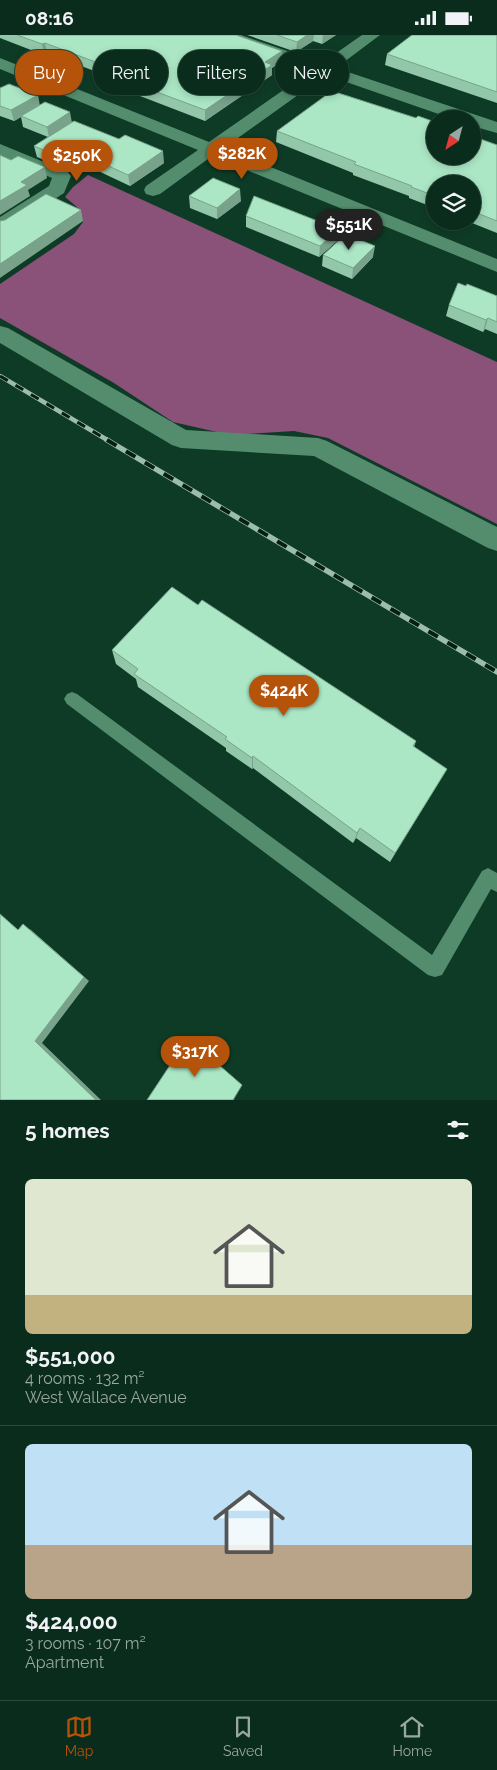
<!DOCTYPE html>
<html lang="en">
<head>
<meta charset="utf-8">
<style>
	:root { --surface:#0a2c1c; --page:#133425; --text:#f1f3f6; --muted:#99a7a3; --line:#2a483b; --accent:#b45309 }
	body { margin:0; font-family:Raleway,sans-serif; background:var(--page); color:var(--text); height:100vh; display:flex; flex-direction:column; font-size:19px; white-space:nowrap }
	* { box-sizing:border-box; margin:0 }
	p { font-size:16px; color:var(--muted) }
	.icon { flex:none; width:28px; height:28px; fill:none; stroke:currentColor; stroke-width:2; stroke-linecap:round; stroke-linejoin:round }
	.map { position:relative; height:1065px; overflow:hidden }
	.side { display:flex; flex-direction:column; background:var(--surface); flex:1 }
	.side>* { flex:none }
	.banner { position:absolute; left:15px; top:15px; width:468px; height:45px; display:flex; gap:10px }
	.needle { width:32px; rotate:216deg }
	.buttons { position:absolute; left:426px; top:75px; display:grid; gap:10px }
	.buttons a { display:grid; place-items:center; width:55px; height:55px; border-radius:50%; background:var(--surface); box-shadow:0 2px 8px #0003,0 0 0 1px var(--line); font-size:25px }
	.price { position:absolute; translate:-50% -42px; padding:0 11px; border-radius:18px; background:var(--accent); color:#fff; font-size:16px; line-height:32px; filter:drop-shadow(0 1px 2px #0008) }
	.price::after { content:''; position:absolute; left:50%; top:30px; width:15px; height:11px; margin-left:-8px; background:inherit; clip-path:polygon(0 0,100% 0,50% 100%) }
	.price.on { background:#222; color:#fff }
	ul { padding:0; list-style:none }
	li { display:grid; align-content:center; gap:10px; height:265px; padding:0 25px }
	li+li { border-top:1px solid var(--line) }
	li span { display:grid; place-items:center; height:155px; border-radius:8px; color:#555 }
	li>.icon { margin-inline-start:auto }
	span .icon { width:90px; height:90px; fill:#fffc; stroke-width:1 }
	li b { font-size:21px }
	h2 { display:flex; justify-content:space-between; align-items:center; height:60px; padding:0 25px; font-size:21px }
	.pill { padding:0 18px; border-radius:22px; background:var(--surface); box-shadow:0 2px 8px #0003,0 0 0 1px var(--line); font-size:18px; line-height:45px }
	.pill.on { background:var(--accent); color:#fff }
	.status { display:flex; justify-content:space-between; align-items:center; height:35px; padding:0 25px; background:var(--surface); direction:ltr }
	.status svg { height:14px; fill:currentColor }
	.tabs { display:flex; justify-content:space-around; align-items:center; height:70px; border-top:1px solid var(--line); background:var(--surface); font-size:14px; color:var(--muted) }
	.tabs a { display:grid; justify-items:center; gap:2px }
	.tabs .on { color:var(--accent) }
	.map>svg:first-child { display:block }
	.water { fill:#8a5179 }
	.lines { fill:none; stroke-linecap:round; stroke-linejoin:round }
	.lane { fill:#548d6e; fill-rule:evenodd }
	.street { fill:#548d6e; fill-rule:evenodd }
	.rail-far1-casing { stroke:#9cbdab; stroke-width:4.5 }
	.rail-casing { stroke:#9cbdab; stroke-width:5.5 }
	.rail-far1 { stroke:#071f13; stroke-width:3; stroke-dasharray:9; stroke-linecap:butt }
	.rail { stroke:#071f13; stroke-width:4; stroke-dasharray:11; stroke-linecap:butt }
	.wall { fill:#93c7a9 }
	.shaded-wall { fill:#78a28a }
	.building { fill:#abe7c5; stroke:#78a28a }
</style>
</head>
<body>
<div class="status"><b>08:16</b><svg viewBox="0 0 49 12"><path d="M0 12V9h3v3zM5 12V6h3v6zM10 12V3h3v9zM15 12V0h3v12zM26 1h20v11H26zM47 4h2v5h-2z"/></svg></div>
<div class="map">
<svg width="497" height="1065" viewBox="0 0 497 1065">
	<rect width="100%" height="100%" fill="#0e3b26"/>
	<path class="water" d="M88 140 497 327V489L328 403 294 396 230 400 173 387 114 348 0 283V249L74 199 83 187 77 172 65 162 73 152Z"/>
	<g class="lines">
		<path class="lane" d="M72 657 77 659 432 920 482 836 488 833 497 838V857L491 854 442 940 435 942 428 940 67 669 64 664 67 659Z"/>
		<path class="street" d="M218 0H241L322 28 362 0H380L336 33 497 87V98L472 91V84H453L326 40 224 113 497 224V237L212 121 160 159 153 161 146 159 144 155 146 151 198 115 0 34V23L209 107 312 35 221 3Z
			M0 109 68 137 71 141 64 158 7 195 0 197V182L49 151 52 143 0 121Z
			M0 291 8 293 186 395 318 403 327 406 497 492V516L488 513 314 421 181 413 172 410 0 308Z"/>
		<g class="rail-far1-casing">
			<path id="rail-far1" d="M0 341 109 406"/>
		</g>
		<g class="rail-casing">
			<path id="rail" d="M107 405 497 637"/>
		</g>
		<use href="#rail-far1" class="rail-far1"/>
		<use href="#rail" class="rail"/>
	</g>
	<path class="wall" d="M0 0H236L282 16V26L272 33V40L205 86 140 61 139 53 47 18 44 20 0 3Z
		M247 0H336L322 9 313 6 296 17Z
		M497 0V68L385 30 387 19Z
		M0 53 39 70 72 87 164 128 130 151 75 125 63 133 37 122 34 111 48 102 23 92 21 82 14 86 0 81Z
		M277 96 497 110V198L467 186H472V149H435V173L409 163V161L353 140V138L276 107Z
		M189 161 241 166 217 184 190 173Z
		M246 181 337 206 319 222 246 192Z
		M323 220 373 222 352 244 322 231Z
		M466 251 497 261V299L485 294 483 297 446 281 449 270Z
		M198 570 416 706 414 712 447 734 390 827 356 803 353 808 253 733 252 734 226 716V713L138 652 136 644 116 629 112 615Z"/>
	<path class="shaded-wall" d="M307 0H314L313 6 296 17 297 7Z
		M323 0H336L322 9Z
		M45 8 47 18 44 20 42 9Z
		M282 16V26L272 33V40L205 86V75L265 27Z
		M38 60 40 71 21 81V82L14 86 11 75Z
		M70 77 72 88 49 103 47 92Z
		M72 114 75 125 63 133 61 122Z
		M163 116 164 128 130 151 128 140Z
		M45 132 47 143 28 155 30 161 0 180V166L21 147Z
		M240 154 241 166 217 184V173Z
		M81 175 83 186 0 243V229Z
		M338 194 337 206 319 222 320 211Z
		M375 211 373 222 352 244 353 233Z
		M488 283 485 294 483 297 486 285Z
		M253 721V733L252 734V723Z
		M360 793 356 803 353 808 357 798Z
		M30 894 89 946 42 1008 101 1065H96L35 1006Z"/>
	<path class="building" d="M17 0H236L282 16 265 27 272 30 205 75 138 50 146 46 45 8 42 9Z
		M277 0H307L297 7Z
		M412 0H497V57L387 19Z
		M9 49 38 60 11 75 0 71V53Z
		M332 56 416 83 418 81 435 87V121H472V101L497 110V186L472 176V149H435V161L411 152 412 151 354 129 356 127 277 96Z
		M45 67 70 77 47 92 21 81Z
		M74 86 119 104 125 100 163 116 128 140 72 114 61 122 34 111Z
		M0 120 11 125 18 121 45 132 21 147 27 150 0 166Z
		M213 143 240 154 217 173 189 161Z
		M46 159 81 175 0 229V186L5 185Z
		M254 161 338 194 320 211 246 181Z
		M346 199 375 211 353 233 323 220Z
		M458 248 466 251 467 249 497 261V287L488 283 486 285 449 270Z
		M172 552 198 570 202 565 246 594 416 706 413 711 447 734 395 818 360 793 357 798 253 721 252 723 225 704 227 702 134 639 138 634 112 615Z
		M0 879 18 895 23 889 84 942 35 1006 96 1065H0Z
		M188 1003 242 1050 233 1065H147Z"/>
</svg>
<div class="buttons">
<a><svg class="needle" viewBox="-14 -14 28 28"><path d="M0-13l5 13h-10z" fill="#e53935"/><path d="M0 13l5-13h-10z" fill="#99a7a3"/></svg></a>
<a><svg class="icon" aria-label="layers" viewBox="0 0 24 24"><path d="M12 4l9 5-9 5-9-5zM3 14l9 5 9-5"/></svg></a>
</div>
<b class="price" style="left:242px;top:145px">$282K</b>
<b class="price" style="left:77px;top:147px">$250K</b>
<b class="price on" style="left:349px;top:216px">$551K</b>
<b class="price" style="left:284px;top:682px">$424K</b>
<b class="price" style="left:195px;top:1043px">$317K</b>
<div class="banner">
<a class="pill on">Buy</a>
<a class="pill">Rent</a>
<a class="pill">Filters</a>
<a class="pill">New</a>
</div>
</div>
<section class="side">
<h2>5 homes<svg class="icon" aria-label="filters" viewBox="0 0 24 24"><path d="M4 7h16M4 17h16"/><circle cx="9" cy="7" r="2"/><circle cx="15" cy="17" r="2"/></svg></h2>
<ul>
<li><span style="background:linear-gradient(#dfe7d0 75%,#c2b280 0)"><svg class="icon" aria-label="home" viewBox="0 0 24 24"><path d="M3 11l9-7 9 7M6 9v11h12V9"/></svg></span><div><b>$551,000</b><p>4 rooms · 132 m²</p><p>West Wallace Avenue</p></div></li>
<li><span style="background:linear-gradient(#bfe0f5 65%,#b9a48a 0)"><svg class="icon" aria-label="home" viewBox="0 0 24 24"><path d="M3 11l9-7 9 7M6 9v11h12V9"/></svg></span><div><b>$424,000</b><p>3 rooms · 107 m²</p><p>Apartment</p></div></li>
</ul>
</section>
<nav class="tabs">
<a class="on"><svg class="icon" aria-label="map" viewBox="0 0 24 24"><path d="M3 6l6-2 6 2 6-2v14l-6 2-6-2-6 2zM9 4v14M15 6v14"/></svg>Map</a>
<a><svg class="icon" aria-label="saved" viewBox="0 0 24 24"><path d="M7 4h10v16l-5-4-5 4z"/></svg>Saved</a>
<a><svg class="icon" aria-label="home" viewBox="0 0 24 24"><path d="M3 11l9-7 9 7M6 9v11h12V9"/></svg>Home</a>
</nav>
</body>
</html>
